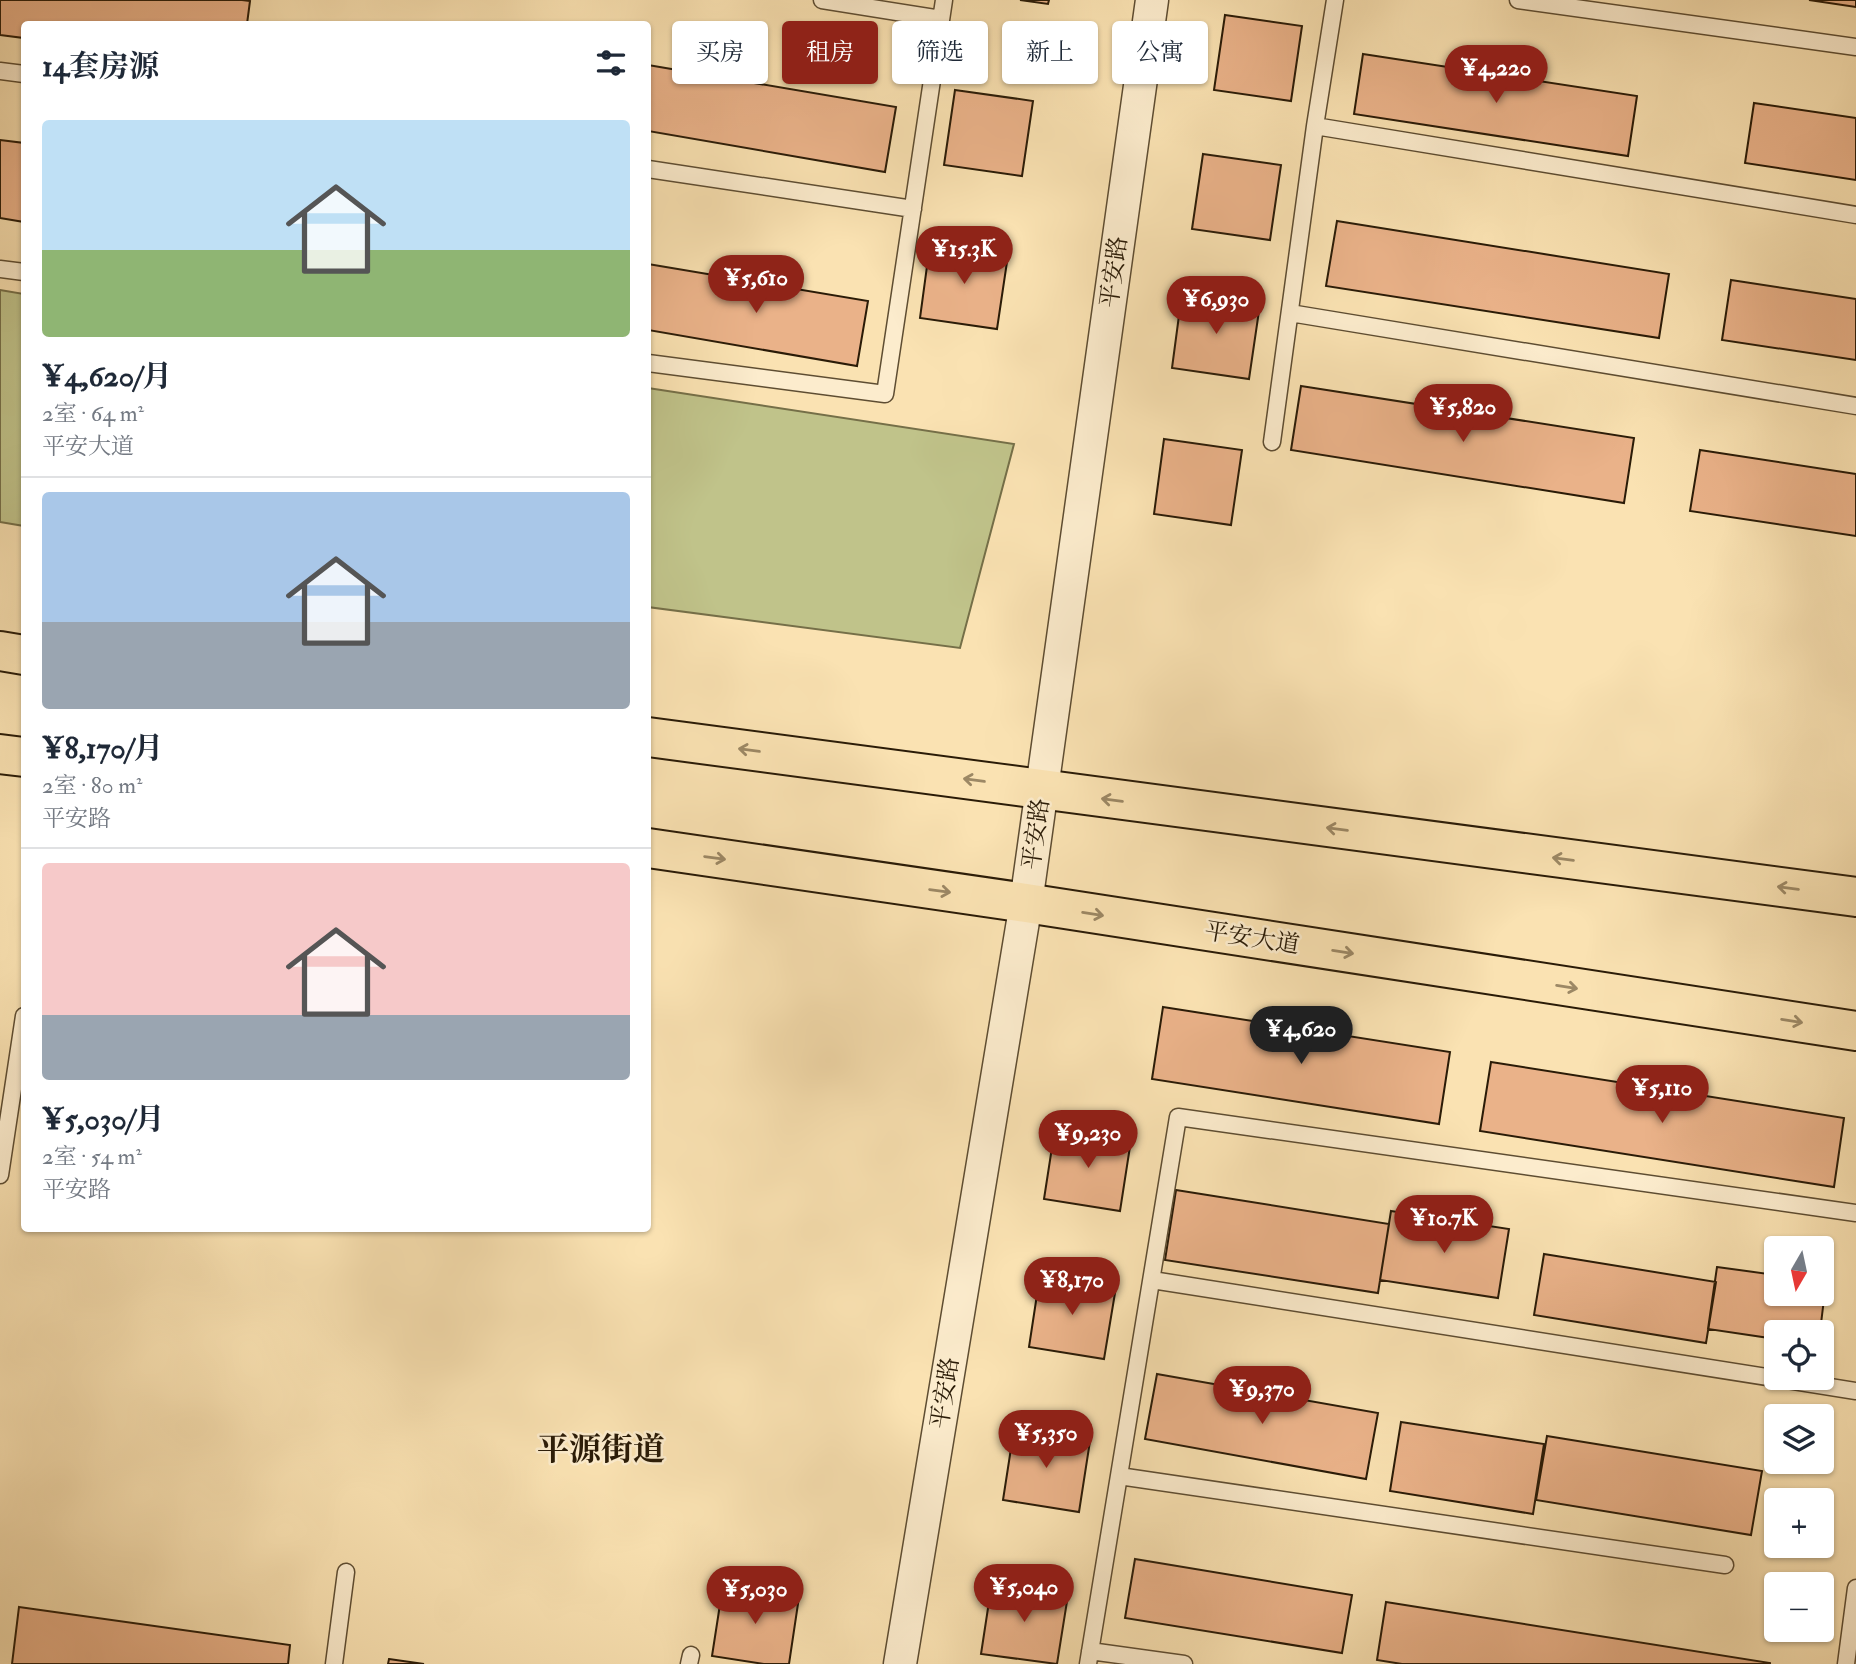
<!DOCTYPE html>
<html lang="zh">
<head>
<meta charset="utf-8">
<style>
	:root { --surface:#fff; --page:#f6f6f7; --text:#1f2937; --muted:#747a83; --line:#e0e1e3; --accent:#8f2418 }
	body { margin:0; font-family:"IM FELL Double Pica","Noto Serif SC",serif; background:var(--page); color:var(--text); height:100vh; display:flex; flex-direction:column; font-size:26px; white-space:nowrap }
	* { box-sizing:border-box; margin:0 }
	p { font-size:23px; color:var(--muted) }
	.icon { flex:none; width:38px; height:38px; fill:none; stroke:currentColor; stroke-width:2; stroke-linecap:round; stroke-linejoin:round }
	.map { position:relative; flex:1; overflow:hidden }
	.drawer { position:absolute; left:21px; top:21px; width:630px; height:1211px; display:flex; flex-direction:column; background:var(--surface); border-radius:7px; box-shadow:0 2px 5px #0004 }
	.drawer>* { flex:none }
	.top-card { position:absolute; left:672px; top:21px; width:665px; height:63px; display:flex; gap:14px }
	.needle { width:46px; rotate:189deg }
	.fabs { position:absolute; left:1764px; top:1236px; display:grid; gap:14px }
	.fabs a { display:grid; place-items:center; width:70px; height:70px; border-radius:7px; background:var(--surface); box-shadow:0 2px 5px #0004; font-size:35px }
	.price { position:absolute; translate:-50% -60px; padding:0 16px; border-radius:24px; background:var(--accent); color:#fff; font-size:23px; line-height:46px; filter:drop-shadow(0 2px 4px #0008) }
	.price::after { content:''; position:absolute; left:50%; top:42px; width:21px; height:16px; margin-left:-10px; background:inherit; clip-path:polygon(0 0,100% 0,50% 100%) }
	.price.on { background:#222; color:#fff }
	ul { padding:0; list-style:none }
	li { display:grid; align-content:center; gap:14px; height:371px; padding:0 21px }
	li+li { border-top:2px solid var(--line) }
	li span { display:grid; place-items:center; height:217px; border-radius:7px; color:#555 }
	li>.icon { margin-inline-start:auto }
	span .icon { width:126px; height:126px; fill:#fffc; stroke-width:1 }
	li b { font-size:30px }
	h2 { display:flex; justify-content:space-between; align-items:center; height:84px; padding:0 21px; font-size:30px }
	.chip { padding:0 24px; border-radius:7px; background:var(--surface); box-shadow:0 2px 5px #0004; font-size:24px; line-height:63px }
	.chip.on { background:var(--accent); color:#fff }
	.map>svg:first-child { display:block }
	.green { fill:#c0c38a; stroke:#756f48; stroke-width:2 }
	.building { fill:#eab289; stroke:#2a1b07; stroke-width:2 }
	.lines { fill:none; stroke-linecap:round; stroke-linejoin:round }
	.lane-casing { stroke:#5e4d32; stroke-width:19 }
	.street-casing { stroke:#5e4d32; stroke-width:35 }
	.primary-casing { stroke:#2a1b07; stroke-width:42 }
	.lane { stroke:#fceccd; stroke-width:16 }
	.street { stroke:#fceccd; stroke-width:32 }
	.primary { stroke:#fae2b2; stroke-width:38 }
	.oneway { stroke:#9c8865 }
	.labels { text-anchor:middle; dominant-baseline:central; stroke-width:5; stroke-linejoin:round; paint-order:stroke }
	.street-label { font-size:24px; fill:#2a1b07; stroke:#fceccd }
	.district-label { font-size:32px; font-weight:bold; fill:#2a1b07; stroke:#fceccd }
</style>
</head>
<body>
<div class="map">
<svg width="1856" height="1664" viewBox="0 0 1856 1664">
	<rect width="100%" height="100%" fill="#fae2b2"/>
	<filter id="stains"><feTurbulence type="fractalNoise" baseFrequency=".00286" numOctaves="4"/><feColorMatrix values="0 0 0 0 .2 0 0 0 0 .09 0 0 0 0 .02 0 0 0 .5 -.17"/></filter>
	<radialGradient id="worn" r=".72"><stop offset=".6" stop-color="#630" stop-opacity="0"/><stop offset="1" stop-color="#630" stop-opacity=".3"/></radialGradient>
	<path class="green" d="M0 290 24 294V526L0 522Z
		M648 388 1014 444 960 648 648 607Z"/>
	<path class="building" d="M0 0H242L250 1 247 24H24V38L0 35Z
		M1020 0H1049L1048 4Z
		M1809 0H1856V7Z
		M1225 15 1302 26 1291 101 1214 90Z
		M1363 54 1637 96 1628 156 1354 114Z
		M648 65 896 107 885 172 648 131Z
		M955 90 1033 101 1022 176 944 165Z
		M1754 103 1856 118V180L1745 163Z
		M0 140 24 143V222L0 218Z
		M1203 154 1281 165 1270 240 1192 229Z
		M1337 221 1669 274 1659 338 1326 286Z
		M930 244 1008 255 997 329 920 318Z
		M648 264 868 301 857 366 648 330Z
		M1731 280 1856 299V360L1722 340Z
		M1182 293 1260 304 1249 379 1172 368Z
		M1301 386 1634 438 1624 503 1291 450Z
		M1164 439 1242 450 1231 525 1154 514Z
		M1700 450 1856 474V536L1690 511Z
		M1163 1007 1450 1052 1439 1124 1152 1079Z
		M1491 1062 1844 1118 1834 1187 1480 1131Z
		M1055 1128 1131 1140 1120 1211 1044 1199Z
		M1176 1190 1389 1224 1378 1293 1165 1260Z
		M1391 1211 1509 1229 1498 1298 1380 1280Z
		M1544 1254 1716 1282 1706 1343 1534 1315Z
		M1717 1267 1776 1275V1293H1822V1281L1826 1282 1820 1332H1776V1339L1708 1329Z
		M1040 1275 1116 1287 1104 1359 1029 1347Z
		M1157 1374 1378 1413 1366 1479 1145 1439Z
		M1401 1422 1544 1444 1533 1514 1390 1491Z
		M1014 1429 1090 1441 1079 1512 1003 1500Z
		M1547 1436 1762 1471 1751 1535 1536 1500Z
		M1135 1559 1352 1595 1342 1653 1125 1618Z
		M992 1582 1068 1595 1057 1664 981 1654Z
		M723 1585 799 1597 789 1664H764L712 1656Z
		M1386 1602 1770 1663V1664H1402L1377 1660Z
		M19 1607 290 1645 288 1664H12Z
		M389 1659 424 1664H388Z"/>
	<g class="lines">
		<g class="lane-casing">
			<path id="lane" d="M822 0 941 19
				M1518 0 1856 47
				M0 71 24 74
				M1315 126 1856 215
				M648 169 913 209
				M0 269 24 272
				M1290 313 1856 406
				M648 363 885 394 944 0
				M1272 442 1315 126 1335 0
				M0 1175 24 1016
				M1152 1280 1856 1391
				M1119 1476 1725 1565
				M1090 1651 1184 1664
				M334 1664 346 1572
				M689 1664 691 1655
				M1088 1664 1178 1117 1856 1213
				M1846 1664 1856 1588"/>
		</g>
		<g class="street-casing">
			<path id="street" d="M900 1664 1026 903 1152 0"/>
		</g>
		<g class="primary-casing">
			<path id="primary" d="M0 651 24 655
				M648 737 1856 897
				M0 754 24 757
				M648 848 1026 903 1856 1031"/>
		</g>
		<use href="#lane" class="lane"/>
		<use href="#street" class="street"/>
		<use href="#primary" class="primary"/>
	</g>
	<defs><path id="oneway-shaft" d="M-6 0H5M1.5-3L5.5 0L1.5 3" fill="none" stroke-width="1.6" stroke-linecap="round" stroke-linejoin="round" transform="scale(1.75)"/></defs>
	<g class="oneway">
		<use href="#oneway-shaft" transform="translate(749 750) rotate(-172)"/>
		<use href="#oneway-shaft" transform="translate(974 780) rotate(-172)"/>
		<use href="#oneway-shaft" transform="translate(1112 800) rotate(-173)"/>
		<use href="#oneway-shaft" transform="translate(1337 829) rotate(-173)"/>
		<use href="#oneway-shaft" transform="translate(715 858) rotate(8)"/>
		<use href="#oneway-shaft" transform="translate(1563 859) rotate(-173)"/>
		<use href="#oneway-shaft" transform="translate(1788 888) rotate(-173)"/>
		<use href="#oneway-shaft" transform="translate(940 891) rotate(8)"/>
		<use href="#oneway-shaft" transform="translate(1093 914) rotate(9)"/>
		<use href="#oneway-shaft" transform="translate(1343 952) rotate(9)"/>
		<use href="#oneway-shaft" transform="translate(1567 987) rotate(9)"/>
		<use href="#oneway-shaft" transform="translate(1792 1021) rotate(9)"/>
	</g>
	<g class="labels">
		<g class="street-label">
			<text transform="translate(1114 272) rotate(-82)">平安路</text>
			<text transform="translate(1036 834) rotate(-82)">平安路</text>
			<text transform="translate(1252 938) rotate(9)">平安大道</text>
			<text transform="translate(945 1393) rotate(-81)">平安路</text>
		</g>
		<g class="district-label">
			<text x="601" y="1450">平源街道</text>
		</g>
	</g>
	<rect width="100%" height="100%" filter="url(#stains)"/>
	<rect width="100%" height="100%" fill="url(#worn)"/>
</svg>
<div class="fabs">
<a><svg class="needle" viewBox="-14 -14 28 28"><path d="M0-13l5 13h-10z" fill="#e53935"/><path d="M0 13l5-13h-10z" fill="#747a83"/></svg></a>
<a><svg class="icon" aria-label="locate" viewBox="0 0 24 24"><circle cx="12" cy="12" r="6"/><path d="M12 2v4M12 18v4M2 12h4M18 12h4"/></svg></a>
<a><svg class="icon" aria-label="layers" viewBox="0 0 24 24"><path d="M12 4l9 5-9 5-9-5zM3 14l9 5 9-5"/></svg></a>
<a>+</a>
<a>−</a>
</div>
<b class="price" style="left:1496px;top:105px">¥4,220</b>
<b class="price" style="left:964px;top:286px">¥15.3K</b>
<b class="price" style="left:756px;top:315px">¥5,610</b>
<b class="price" style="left:1216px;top:336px">¥6,930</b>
<b class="price" style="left:1463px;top:444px">¥5,820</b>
<b class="price on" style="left:1301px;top:1066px">¥4,620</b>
<b class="price" style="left:1662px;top:1125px">¥5,110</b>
<b class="price" style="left:1088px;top:1170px">¥9,230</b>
<b class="price" style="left:1444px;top:1255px">¥10.7K</b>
<b class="price" style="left:1072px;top:1317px">¥8,170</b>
<b class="price" style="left:1262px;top:1426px">¥9,370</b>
<b class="price" style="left:1046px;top:1470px">¥5,350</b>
<b class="price" style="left:1024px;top:1624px">¥5,040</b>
<b class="price" style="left:755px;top:1626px">¥5,030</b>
<div class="top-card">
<a class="chip">买房</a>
<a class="chip on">租房</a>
<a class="chip">筛选</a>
<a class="chip">新上</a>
<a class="chip">公寓</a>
</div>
<section class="drawer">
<h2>14套房源<svg class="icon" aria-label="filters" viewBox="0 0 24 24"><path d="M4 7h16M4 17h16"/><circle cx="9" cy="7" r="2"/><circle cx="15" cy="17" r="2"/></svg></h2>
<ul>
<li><span style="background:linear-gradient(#bfe0f5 60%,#8fb573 0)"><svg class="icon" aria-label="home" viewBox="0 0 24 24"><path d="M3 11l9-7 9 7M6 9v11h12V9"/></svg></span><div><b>¥4,620/月</b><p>2室 · 64 m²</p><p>平安大道</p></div></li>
<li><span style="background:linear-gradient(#a9c7e8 60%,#9aa5b1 0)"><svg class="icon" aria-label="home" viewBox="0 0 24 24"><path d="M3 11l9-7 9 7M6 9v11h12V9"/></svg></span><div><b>¥8,170/月</b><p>2室 · 80 m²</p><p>平安路</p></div></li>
<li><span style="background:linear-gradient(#f6c9c9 70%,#9aa5b1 0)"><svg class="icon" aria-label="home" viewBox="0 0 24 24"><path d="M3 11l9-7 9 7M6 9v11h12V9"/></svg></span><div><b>¥5,030/月</b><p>2室 · 54 m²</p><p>平安路</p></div></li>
</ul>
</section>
</div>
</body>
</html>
